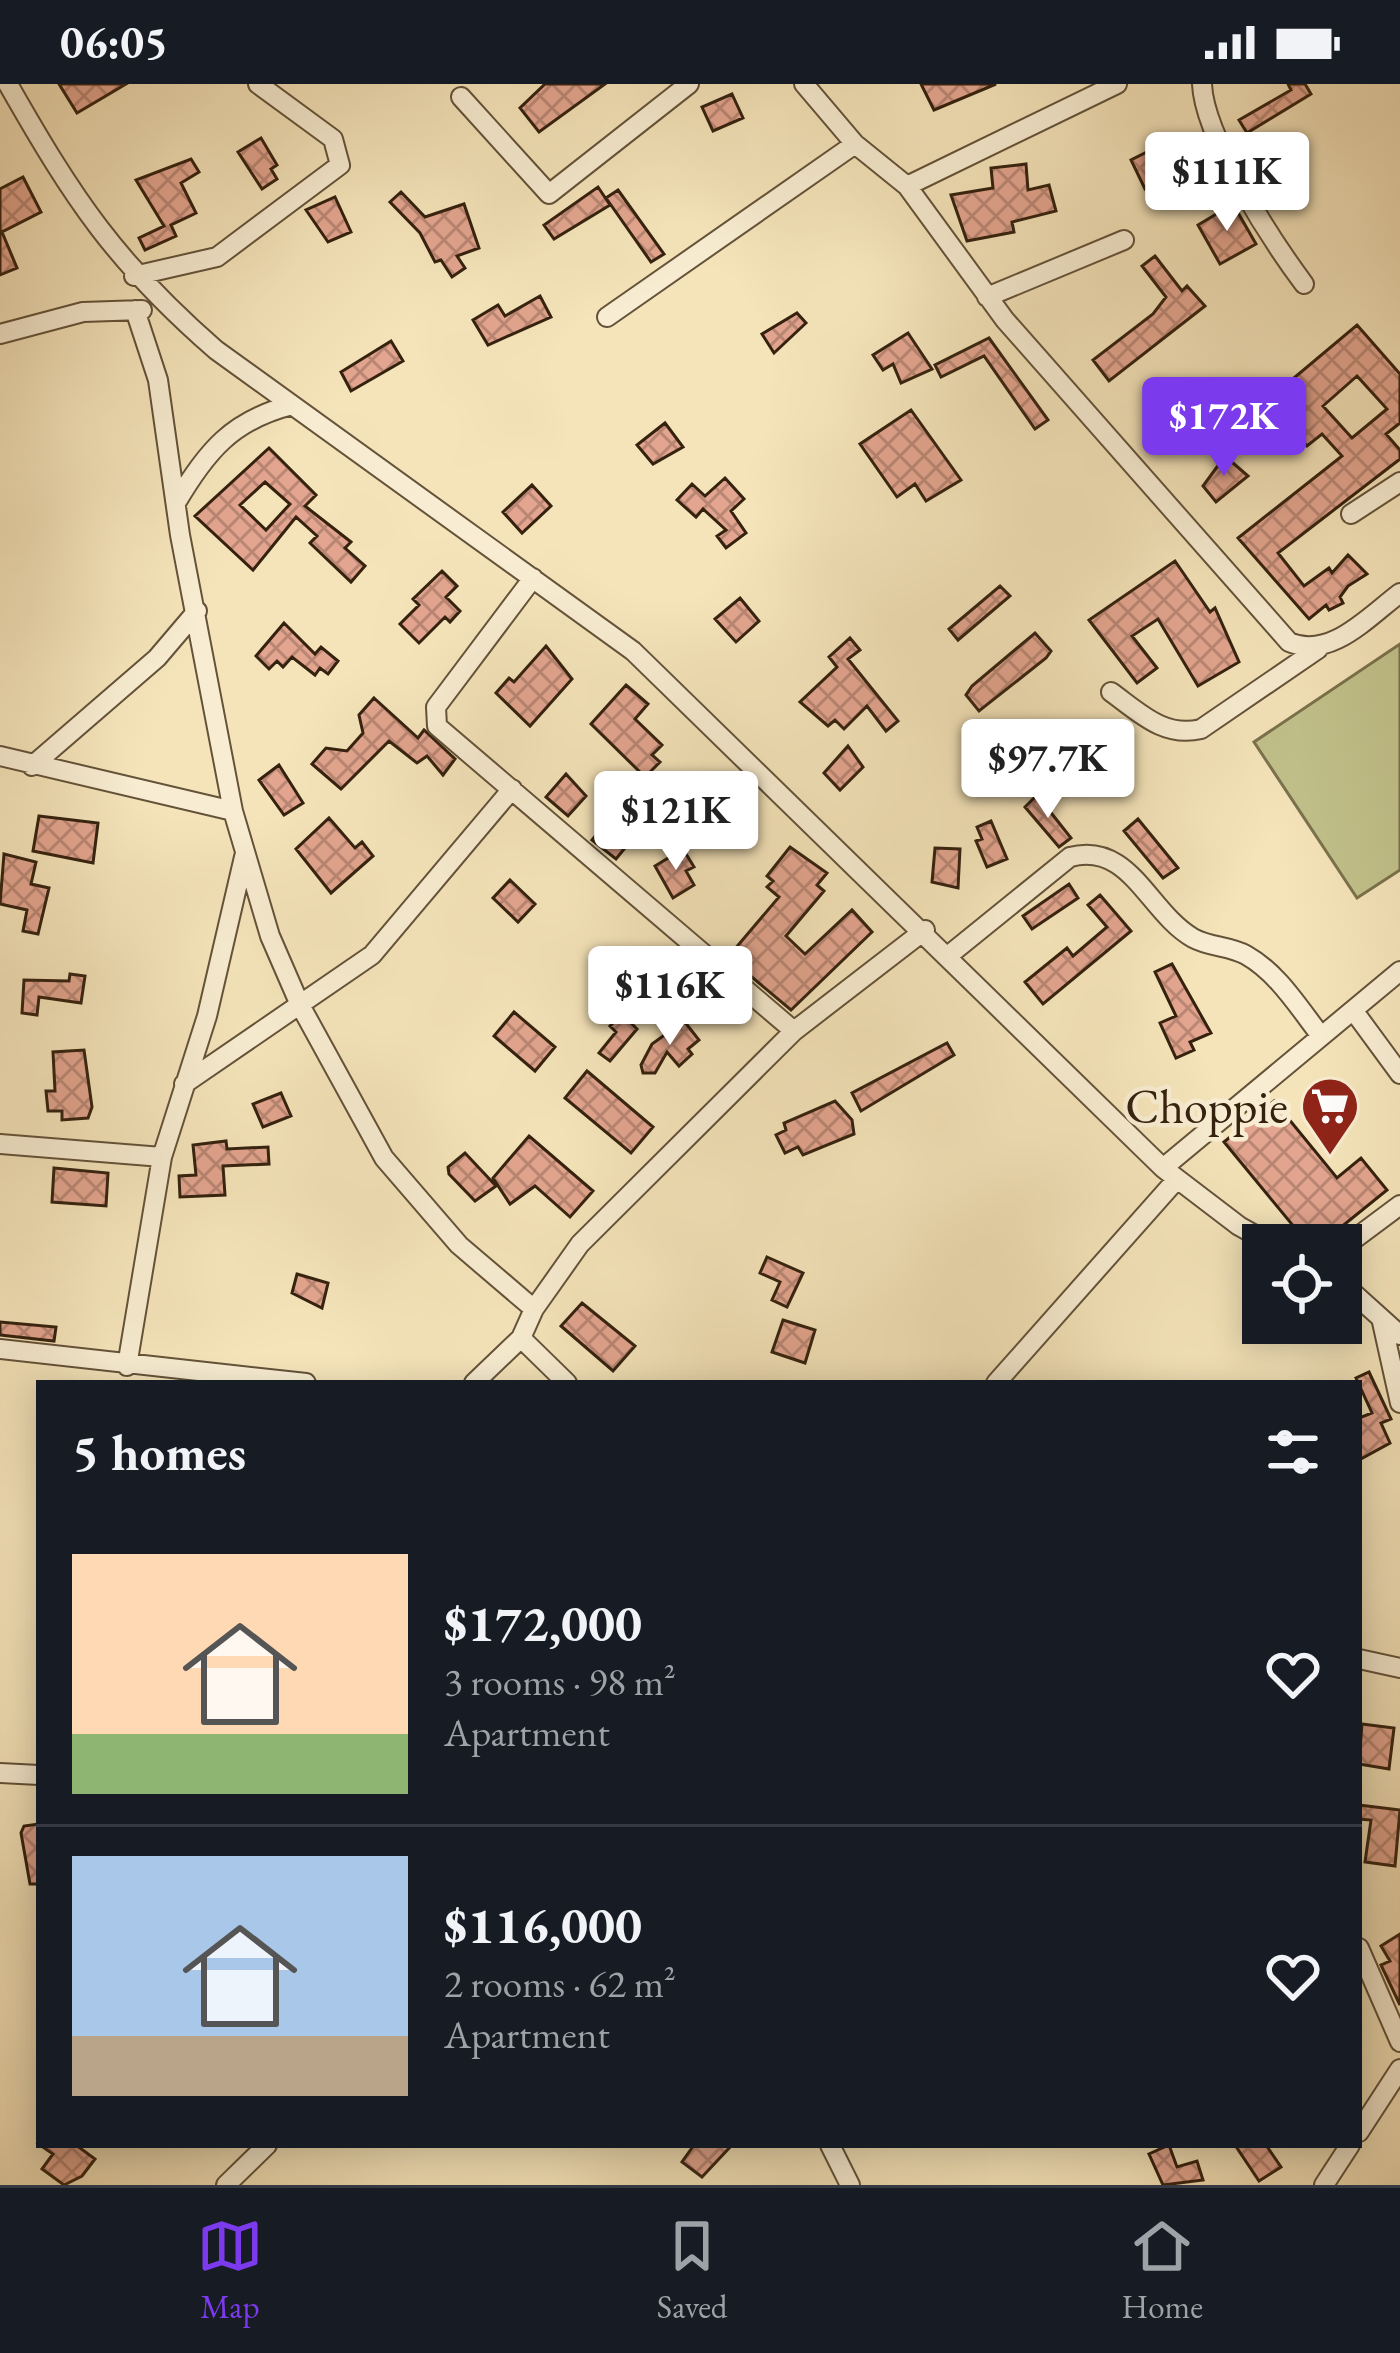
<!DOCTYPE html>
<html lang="en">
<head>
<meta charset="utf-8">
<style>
	:root { --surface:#171b24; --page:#242831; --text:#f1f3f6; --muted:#9ea1a6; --line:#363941; --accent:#7c3aed }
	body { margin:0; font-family:"EB Garamond",serif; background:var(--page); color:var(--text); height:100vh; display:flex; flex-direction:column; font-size:45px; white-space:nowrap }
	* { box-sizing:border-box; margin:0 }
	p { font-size:39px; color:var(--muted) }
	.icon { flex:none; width:66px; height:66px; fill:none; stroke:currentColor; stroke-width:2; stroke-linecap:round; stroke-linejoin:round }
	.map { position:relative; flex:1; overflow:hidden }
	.panel { position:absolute; left:36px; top:1296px; width:1326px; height:768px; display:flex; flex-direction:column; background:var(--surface); border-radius:0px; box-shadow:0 6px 30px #0003 }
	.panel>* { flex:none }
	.tools { position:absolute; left:1242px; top:1140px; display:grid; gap:24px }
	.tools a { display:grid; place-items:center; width:120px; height:120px; border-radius:0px; background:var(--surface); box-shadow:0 6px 30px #0003; font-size:60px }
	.price { position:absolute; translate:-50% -102px; padding:0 27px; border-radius:12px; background:#fff; color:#222; font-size:39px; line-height:78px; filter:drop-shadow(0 3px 6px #0008) }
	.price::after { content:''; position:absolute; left:50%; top:72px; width:36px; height:27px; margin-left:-18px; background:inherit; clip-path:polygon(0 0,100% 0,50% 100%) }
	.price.active { background:var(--accent); color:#fff }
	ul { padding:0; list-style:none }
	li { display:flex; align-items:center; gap:36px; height:300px; padding:0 36px }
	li+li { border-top:3px solid var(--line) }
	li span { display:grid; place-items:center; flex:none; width:336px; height:240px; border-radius:0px; color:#555 }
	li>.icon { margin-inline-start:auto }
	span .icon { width:144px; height:144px; fill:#fffc; stroke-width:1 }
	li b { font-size:51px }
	h2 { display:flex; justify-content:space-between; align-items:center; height:144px; padding:0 36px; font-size:51px }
	.status { display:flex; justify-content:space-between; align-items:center; height:84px; padding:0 60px; background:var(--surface); direction:ltr }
	.status svg { height:33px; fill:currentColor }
	.dock { display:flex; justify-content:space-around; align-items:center; height:168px; border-top:3px solid var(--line); background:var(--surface); font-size:33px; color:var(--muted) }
	.dock a { display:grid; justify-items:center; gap:6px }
	.dock .active { color:var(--accent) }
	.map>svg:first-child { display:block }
	.park { fill:#c2c28c; stroke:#7b724d; stroke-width:3 }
	.building { fill:url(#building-cross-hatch); stroke:#34210e; stroke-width:3; fill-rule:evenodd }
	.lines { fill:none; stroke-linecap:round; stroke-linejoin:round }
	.minor-casing { stroke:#645239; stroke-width:22 }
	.minor { stroke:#f8edd2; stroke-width:18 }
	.labels { text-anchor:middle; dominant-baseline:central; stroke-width:9; stroke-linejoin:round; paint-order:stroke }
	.poi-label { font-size:48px; fill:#34210e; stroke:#f8edd2; text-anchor:end }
</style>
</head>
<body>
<div class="status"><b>06:05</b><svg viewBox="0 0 49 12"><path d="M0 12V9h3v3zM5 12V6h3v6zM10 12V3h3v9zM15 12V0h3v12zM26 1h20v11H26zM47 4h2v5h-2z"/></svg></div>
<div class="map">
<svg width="1400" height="2101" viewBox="0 0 1400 2101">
	<defs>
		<pattern id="building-cross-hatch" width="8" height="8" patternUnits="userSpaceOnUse" patternTransform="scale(3)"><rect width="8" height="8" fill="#e3a58f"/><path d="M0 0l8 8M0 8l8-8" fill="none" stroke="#b98673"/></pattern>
	</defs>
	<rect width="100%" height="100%" fill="#f5e4ba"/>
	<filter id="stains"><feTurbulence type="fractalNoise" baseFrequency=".00167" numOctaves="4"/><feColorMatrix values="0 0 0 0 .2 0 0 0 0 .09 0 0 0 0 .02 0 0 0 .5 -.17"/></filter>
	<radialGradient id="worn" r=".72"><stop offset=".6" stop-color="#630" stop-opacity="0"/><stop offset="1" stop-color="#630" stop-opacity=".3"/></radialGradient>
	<path class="park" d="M1400 560V786L1357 814 1254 658Z"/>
	<path class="building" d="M59 0H126L77 29Z
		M545 0H605L539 48 520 24Z
		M921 0H996L934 26Z
		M1288 0H1305L1311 10 1247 49 1239 36 1291 6Z
		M732 10 743 34 713 47 702 23Z
		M261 54 277 81 271 85 277 95 262 105 238 68Z
		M1171 56 1185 85 1145 105 1131 76Z
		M191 75 199 88 181 99 196 129 171 141 176 152 145 166 139 154 164 142 136 96Z
		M1026 80 1028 106 1049 101 1056 127 1012 138 1014 148 967 157 951 111 993 104 991 84Z
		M23 93 41 128 2 148 17 184 0 191V105Z
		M598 103 610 121 554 155 544 141Z
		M618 106 664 170 651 178 606 114Z
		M401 108 425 133 464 120 479 164 457 172 465 184 452 193 441 176 435 178 420 149 390 118Z
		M335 113 351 148 328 158 306 126Z
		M1233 120 1256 160 1220 180 1198 141Z
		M1155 172 1182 207 1187 202 1205 222 1109 297 1093 276 1153 230 1166 213 1142 182Z
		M540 212 551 233 488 261 473 236 498 221 505 232Z
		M797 229 806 239 774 269 762 250Z
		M1357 241 1400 290V339L1386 350 1400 366V375L1278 469 1304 502 1329 484 1332 489 1348 471 1367 490 1348 502 1340 513 1343 519 1329 526 1326 521 1309 535 1238 454 1342 372 1322 350 1307 362 1282 332 1296 321 1282 304ZM1357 292 1387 325 1352 354 1323 322Z
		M908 249 932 285 901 299 893 280 883 286 873 271Z
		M989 254 1048 336 1035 345 984 272 941 293 935 281Z
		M391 257 403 277 351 307 341 288Z
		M1156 322 1182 335 1178 340 1186 347 1174 361 1145 336Z
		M911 326 961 396 926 417 915 400 897 413 860 360Z
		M665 339 683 363 653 380 637 361Z
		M269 364 316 411 305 422 351 458 345 464 365 482 351 498 310 459 317 452 296 433 253 486 195 432ZM265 398 290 420 266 446 240 421Z
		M1225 372 1248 392 1216 418 1203 402Z
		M725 394 744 415 731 427 746 449 726 464 717 452 726 446 703 425 696 433 677 416 692 400 705 412Z
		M532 401 551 422 522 449 503 428Z
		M1175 477 1210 528 1215 524 1239 578 1198 602 1158 535 1132 552 1157 584 1137 599 1089 536Z
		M442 487 457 502 446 513 460 527 450 538 445 533 419 559 400 540 419 521 413 515Z
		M1000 502 1010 512 958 556 949 545Z
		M740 514 759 537 736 558 715 535Z
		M284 539 315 570 321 563 338 577 328 590 320 584 315 591 292 573 283 583 277 577 269 585 256 572Z
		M1035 549 1051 567 1046 574 979 627 966 611 972 602Z
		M850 554 860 566 848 575 898 637 886 647 867 622 844 645 835 636 828 642 800 618 837 583 829 573Z
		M546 562 572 595 530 642 496 609 509 594 514 598Z
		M626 601 648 620 635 635 662 661 652 671 660 678 645 693 591 640Z
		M374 614 418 654 424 646 455 675 443 691 427 672 417 679 389 657 341 705 312 680 326 664 347 667 363 649 359 631Z
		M1067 659 1101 669 1095 689 1061 679Z
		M848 662 863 683 840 706 824 689Z
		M279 681 303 719 284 731 259 696Z
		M566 690 586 712 568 732 546 713Z
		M1037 711 1071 754 1059 763 1025 723Z
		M39 732 98 739 93 779 33 767Z
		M329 734 355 764 362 758 373 772 331 809 296 765Z
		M610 734 634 753 616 775 592 756Z
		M1138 735 1178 784 1163 794 1124 747Z
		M991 737 1007 775 987 783 976 757 982 755 977 743Z
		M790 763 827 789 817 801 824 807 786 852 805 870 852 826 872 848 791 926 728 873 779 813 767 803 773 797 767 792Z
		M935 764 960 765 958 804 932 798Z
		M683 765 694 783 686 787 694 801 673 814 655 782Z
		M4 770 36 778 31 800 49 804 38 850 23 847 27 826 0 820Z
		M510 796 535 820 518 838 493 814Z
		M1069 800 1078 814 1032 845 1023 832Z
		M1100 811 1131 847 1043 920 1025 898 1067 864 1073 872 1107 843 1088 821Z
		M1172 880 1211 949 1190 958 1194 966 1176 974 1160 939 1176 932 1155 888Z
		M70 890 85 892 81 919 39 913 37 931 22 929 24 896 69 897Z
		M514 928 555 963 535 987 494 952Z
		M622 930 637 945 610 977 599 969 616 948 610 942Z
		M684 937 699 956 688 965 692 970 679 982 667 968 655 989H643L641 981 652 960Z
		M947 959 954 971 861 1027 852 1009Z
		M84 966 92 1023 88 1034 62 1036V1027H48L46 1007H55L53 968Z
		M587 987 653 1043 631 1069 565 1014Z
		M281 1009 291 1032 263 1043 253 1020Z
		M835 1017 852 1036 854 1050 803 1071 798 1063 785 1069 776 1051 786 1046 784 1039Z
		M1274 1017 1337 1094 1361 1074 1387 1106 1319 1161H1309L1224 1058Z
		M529 1052 593 1107 570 1133 535 1102 510 1120 493 1094Z
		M226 1057 227 1065 268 1063 269 1080 223 1082 225 1111 180 1113 179 1092 196 1091 193 1061Z
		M465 1069 496 1102 475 1117 449 1090 448 1083Z
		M54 1084 108 1089 106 1122 52 1118Z
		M767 1173 803 1189 787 1223 772 1216 780 1198 760 1189Z
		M297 1190 328 1199 322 1224 292 1209Z
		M582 1219 635 1262 613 1287 561 1242Z
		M783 1236 815 1246 805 1279 772 1268Z
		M0 1238 56 1243 54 1257 0 1251Z
		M1369 1288 1391 1335 1381 1339 1390 1359 1359 1376V1334L1372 1329 1356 1294Z
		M1362 1640 1394 1644 1389 1685 1359 1680Z
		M1359 1721 1400 1726 1395 1782 1365 1778 1371 1736 1359 1735Z
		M39 1740V1800H30L21 1749 24 1742Z
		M1400 1850V1921L1381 1881 1390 1877 1381 1862Z
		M40 2061H76L95 2075 82 2092 64 2101 42 2085 53 2070Z
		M694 2061H732L702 2093 682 2078Z
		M1169 2061 1177 2083 1197 2077 1203 2096 1163 2101 1149 2070Z
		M1235 2061H1266L1281 2083 1259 2097Z"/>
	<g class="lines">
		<g class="minor-casing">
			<path id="minor" d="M8 0C74 116 115 178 216 266L633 567 1163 1084 1239 1142 1273 1161
				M804 0 855 60 907 102 1005 236 1289 558C1330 576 1368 533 1400 509
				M1202 0C1204 53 1272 157 1304 200
				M461 13 549 110 689 0
				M907 102 1117 0
				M134 192 217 173 340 81 333 55 258 0
				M987 213 1124 156
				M135 226 158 296 180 451 233 727 270 852 300 921 384 1074 459 1161 534 1225
				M607 233 855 60
				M0 250 83 228 142 226
				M176 419C206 368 232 336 292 321
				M1351 430 1400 398
				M533 494 436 623 437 642 794 947
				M1111 608C1140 629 1164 654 1201 645L1318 565
				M0 672 233 727
				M32 682 157 574 197 527
				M949 871 1070 773C1130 757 1148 828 1193 854 1209 863 1230 862 1246 871 1278 889 1299 924 1321 952
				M1353 926 1400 990
				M184 1000 372 871 512 705
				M0 1060 162 1073
				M1163 1084 1400 887
				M1341 1165 1400 1121
				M1341 1198 1400 1251
				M1382 1238 1400 1319
				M521 1254 567 1299
				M0 1265 306 1299
				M127 1282 162 1073 207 932 244 773
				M474 1299 521 1254 534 1225 580 1160 794 947 925 846
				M996 1299 1177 1095
				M1359 1575 1400 1584
				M0 1689 39 1691
				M1359 1864 1400 1958
				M1359 2048 1400 1985
				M830 2061 850 2101
				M226 2101 267 2061
				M1324 2101 1350 2061"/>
		</g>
		<use href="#minor" class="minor"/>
	</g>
	<defs>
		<g id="supermarket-pin" transform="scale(3)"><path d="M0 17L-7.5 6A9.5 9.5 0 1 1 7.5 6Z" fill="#8f2418" stroke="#f8edd2"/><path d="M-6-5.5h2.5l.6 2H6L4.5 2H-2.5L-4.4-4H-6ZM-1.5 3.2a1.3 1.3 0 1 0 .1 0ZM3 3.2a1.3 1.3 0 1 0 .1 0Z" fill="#fff"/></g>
	</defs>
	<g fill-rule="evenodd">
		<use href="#supermarket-pin" x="1330" y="1022"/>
	</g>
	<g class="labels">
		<g class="poi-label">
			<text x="1288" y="1022">Choppie</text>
		</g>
	</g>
	<rect width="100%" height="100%" filter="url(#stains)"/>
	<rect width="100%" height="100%" fill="url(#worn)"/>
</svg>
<div class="tools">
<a><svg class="icon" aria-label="locate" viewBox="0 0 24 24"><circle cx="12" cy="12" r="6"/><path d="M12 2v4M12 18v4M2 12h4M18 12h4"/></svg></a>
</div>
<b class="price" style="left:1227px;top:150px">$111K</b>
<b class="price active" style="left:1224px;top:395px">$172K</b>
<b class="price" style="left:1048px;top:737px">$97.7K</b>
<b class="price" style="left:676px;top:789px">$121K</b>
<b class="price" style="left:670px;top:964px">$116K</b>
<section class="panel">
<h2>5 homes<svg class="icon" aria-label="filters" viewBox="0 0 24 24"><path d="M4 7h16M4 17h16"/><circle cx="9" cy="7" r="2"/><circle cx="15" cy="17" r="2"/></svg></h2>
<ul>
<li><span style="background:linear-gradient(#ffd9b3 75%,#8fb573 0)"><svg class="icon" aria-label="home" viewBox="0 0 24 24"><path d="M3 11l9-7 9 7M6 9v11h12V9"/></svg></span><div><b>$172,000</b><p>3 rooms · 98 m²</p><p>Apartment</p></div><svg class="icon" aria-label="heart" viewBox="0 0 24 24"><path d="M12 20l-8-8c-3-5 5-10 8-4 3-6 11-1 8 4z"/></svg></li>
<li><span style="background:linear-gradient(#a9c7e8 75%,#b9a48a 0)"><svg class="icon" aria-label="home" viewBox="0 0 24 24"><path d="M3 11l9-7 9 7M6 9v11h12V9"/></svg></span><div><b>$116,000</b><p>2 rooms · 62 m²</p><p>Apartment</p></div><svg class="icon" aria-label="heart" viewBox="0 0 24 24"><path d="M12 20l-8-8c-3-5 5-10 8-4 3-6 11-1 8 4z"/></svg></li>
</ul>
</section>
</div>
<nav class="dock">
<a class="active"><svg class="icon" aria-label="map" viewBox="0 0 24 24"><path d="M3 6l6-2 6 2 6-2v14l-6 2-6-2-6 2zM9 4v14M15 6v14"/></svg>Map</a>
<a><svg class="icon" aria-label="saved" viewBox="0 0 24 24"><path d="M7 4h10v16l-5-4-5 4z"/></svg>Saved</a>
<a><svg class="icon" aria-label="home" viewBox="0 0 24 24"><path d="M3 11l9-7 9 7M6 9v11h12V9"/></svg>Home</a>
</nav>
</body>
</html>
